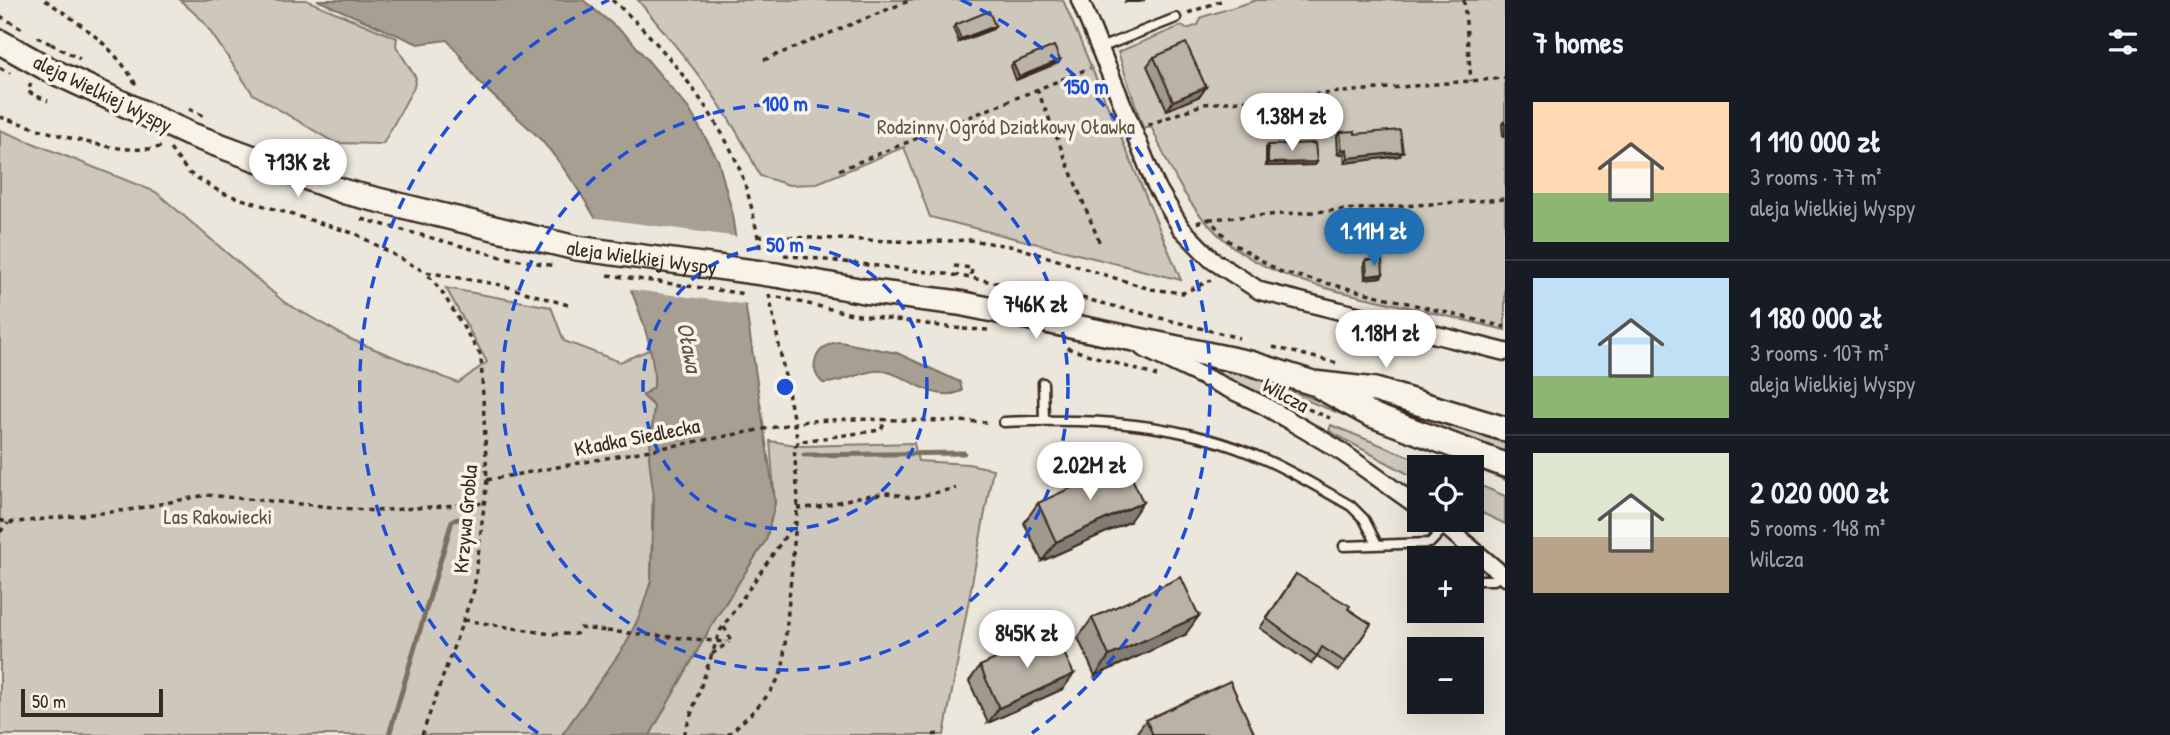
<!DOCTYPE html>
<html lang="en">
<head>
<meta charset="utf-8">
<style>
	:root { --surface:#171b24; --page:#242831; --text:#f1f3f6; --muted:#9ea1a6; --line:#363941; --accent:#1f6fb2 }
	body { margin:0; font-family:"Patrick Hand",sans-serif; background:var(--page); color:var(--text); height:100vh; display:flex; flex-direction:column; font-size:26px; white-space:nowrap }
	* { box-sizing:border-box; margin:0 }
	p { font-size:23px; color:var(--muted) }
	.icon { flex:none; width:38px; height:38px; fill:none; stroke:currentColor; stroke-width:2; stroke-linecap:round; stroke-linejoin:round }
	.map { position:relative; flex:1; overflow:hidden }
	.sheet { display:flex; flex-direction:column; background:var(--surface); width:665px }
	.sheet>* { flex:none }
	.buttons { position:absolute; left:1407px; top:455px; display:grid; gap:14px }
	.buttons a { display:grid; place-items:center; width:77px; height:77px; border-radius:0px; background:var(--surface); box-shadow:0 7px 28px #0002; font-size:35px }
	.scale { position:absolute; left:21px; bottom:18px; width:142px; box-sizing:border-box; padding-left:7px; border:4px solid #3b2a1e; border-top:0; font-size:19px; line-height:24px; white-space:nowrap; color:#3b2a1e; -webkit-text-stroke:5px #f7f3e8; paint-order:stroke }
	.price { position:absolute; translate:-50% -60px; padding:0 16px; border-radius:24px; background:#fff; color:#222; font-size:23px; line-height:46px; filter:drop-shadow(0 2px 4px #0008) }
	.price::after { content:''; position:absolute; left:50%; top:42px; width:21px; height:16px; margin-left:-10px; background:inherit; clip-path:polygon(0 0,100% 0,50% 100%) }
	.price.current { background:var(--accent); color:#fff }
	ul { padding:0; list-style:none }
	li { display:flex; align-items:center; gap:21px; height:175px; padding:0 28px }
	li+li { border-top:2px solid var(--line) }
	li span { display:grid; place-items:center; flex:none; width:196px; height:140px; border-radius:0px; color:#555 }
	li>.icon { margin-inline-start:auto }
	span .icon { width:84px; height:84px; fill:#fffc; stroke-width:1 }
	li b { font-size:30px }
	h2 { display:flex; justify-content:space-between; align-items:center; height:84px; padding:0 28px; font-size:30px }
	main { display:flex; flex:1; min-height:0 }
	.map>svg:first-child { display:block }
	.green { fill:#cec8bc; stroke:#84796d; stroke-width:2 }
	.water { fill:#a89f93; stroke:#7c7064; stroke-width:2 }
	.pier { fill:#ece7dc }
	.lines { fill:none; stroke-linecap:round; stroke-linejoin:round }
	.stream { stroke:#7c7064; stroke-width:5 }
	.service-casing { stroke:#3b2a1e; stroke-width:13 }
	.minor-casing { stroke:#3b2a1e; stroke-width:21 }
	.secondary-casing { stroke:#3b2a1e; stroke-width:28 }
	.path { stroke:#3b2a1e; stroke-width:3.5; stroke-dasharray:5 5; stroke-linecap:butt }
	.service { stroke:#f7f3e8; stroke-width:8 }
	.minor { stroke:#f7f3e8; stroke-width:16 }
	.secondary { stroke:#f7f3e8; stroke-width:23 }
	.secondary-bridge-casing { stroke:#3b2a1e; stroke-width:28; stroke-linecap:butt }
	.path-bridge { stroke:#3b2a1e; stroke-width:3.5; stroke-dasharray:5 5; stroke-linecap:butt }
	.secondary-bridge { stroke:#f7f3e8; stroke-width:23 }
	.wall { fill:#a09990; stroke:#3b2a1e; stroke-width:2 }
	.shaded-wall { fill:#827d75; stroke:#3b2a1e; stroke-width:2 }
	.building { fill:#bab2a7; stroke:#3b2a1e; stroke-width:2 }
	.ring { fill:none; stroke:#1d4ed8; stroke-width:3.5; stroke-dasharray:12 9 }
	.labels { text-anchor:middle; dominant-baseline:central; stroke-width:7; stroke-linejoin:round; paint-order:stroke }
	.street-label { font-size:21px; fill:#3b2a1e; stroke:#f7f3e8 }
	.park-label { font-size:21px; fill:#605246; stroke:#f7f3e8 }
	.water-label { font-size:23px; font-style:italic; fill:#615347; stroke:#f7f3e8 }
	.centre { fill:#1d4ed8; stroke:#f7f3e8; stroke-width:3.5 }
	.ring-label { font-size:21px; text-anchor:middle; font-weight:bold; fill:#1d4ed8; stroke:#f7f3e8; stroke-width:7; stroke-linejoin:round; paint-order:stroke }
</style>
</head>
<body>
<main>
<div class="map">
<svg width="1505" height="735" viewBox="0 0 1505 735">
	<rect width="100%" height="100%" fill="#ece7dc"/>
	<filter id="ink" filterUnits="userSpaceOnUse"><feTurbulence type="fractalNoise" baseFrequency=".0143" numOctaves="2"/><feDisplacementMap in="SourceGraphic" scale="14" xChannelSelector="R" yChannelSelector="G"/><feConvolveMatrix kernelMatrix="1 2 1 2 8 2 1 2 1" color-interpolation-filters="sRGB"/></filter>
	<g filter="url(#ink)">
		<path class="green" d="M180 0H306L397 38 396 46 416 78 414 87 383 144 335 143 253 94 203 21Z
			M638 0H1063L1181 280 930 217 904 147 815 184 789 185 760 176C727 105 687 60 638 0Z
			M1257 0H1505V330C1465 320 1425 311 1385 302 1320 287 1253 275 1207 223 1181 195 1166 160 1151 126L1143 128 1118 52 1181 26 1187 29 1198 25 1202 17Z
			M0 130 156 192 284 302 350 339 458 383 487 362 446 288 551 307 564 341 620 362 651 349 656 364 654 387 643 395 654 406 651 581 640 615 626 644 562 735H0Z
			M1180 356C1292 386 1398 432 1505 475V480L1301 398 1268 388 1259 396 1181 361Z
			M1346 392 1505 440V453C1452 431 1398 417 1346 392Z
			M1331 425 1435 467H1419V480L1329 431Z
			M770 441 802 446 914 443 918 461 968 464 993 469 944 735H650L714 621 766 540 775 503Z
			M1472 482 1505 496V524L1472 508Z"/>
		<path class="water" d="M317 0H583L629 38 689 109 718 160 731 208 775 503 766 540 714 621 650 735H562L626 644 640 615 651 581 654 499 649 458 654 406 643 396 654 387C658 320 587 191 542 141 522 119 495 101 476 78 466 65 459 52 447 40L418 44Z
			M840 342 897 353 960 382 962 391C935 403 913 379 888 372 867 366 844 384 823 383 805 367 818 343 840 342Z"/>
		<path class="pier" d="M589 217 739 237 749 305 627 289Z"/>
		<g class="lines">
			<path class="stream" d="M804 455 964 453
				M389 735 452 521 464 517"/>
			<g class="service-casing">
				<path id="service" d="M1100 48 1176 18
					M1043 383 1044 420
					M1004 422C1094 418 1182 422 1266 460 1295 473 1323 490 1351 506L1364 519 1377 544
					M1344 546 1430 543 1446 526
					M1472 580H1494L1502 574"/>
			</g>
			<g class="minor-casing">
				<path id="minor" d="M1080 0 1155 184 1181 228 1212 260 1260 291 1505 352
					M1143 348 1263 405 1336 448 1419 507
					M1438 520 1505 577"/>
			</g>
			<g class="secondary-casing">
				<path id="secondary" d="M0 42 48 69
					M776 275 864 291 959 303 1250 363 1313 383 1375 390 1505 429
					M1322 388 1369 414 1505 465"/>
			</g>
			<path class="path" d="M45 0C81 24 117 48 137 87
				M612 0C658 39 702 95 730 148 747 180 754 217 761 252
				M1464 0 1471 81
				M1188 13 1223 0
				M0 16 24 30
				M37 37 51 44
				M764 60 911 0
				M0 68 10 73
				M31 83 28 92 48 101
				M1037 89 1101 246
				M0 117C44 130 122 159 164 146
				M1148 125 1204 104 1505 78
				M170 149 189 173 222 193 356 234 425 272 501 285 568 305
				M839 170 1090 68
				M1209 219 1505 199
				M1197 223 1209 219 1229 241 1281 272 1505 327
				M758 236 920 242 970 240 1016 247 1150 289 1183 293 1211 280
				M954 266 972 268 971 277
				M954 275 1082 298 1239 338
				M769 294 798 443
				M963 329 988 330
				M1273 347 1337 363
				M1067 348 1157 376
				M1308 409 1330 418
				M487 480 808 421 855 419 991 422
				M797 508 819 507 858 497 888 493 912 498 956 488
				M0 520 8 523 129 510 206 495 374 511 486 503
				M0 532 8 523
				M464 620 551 634H576L580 628 607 631
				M724 627 730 638 729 642H725
				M712 654 729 642
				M422 735 474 590 487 480 481 356 442 292 427 274
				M684 735 720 631 795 522
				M728 735C749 715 774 695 783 667L798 499 794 447 802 441 881 430 886 419
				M933 735 938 734"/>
			<use href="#service" class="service"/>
			<use href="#minor" class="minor"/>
			<use href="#secondary" class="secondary"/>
			<g class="secondary-bridge-casing">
				<g id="secondary-bridge">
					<path id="s1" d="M48 69 189 134 345 192 576 248 776 275"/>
				</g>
			</g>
			<path class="path-bridge" d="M51 44 80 59
				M189 109 204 116
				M362 219 502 257 555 266
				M784 255 954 275
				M608 275 746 294
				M778 297 852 314 963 329
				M607 631 725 642"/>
			<use href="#secondary-bridge" class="secondary-bridge"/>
		</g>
		<path class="wall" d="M955 25 993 29 959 42 953 28Z
			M1154 57 1206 87 1200 96 1167 110 1147 66Z
			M1060 60 1058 63 1016 80 1011 66 1013 63Z
			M1504 121H1505V137H1503L1502 124Z
			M1340 132 1355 134 1399 156 1345 163 1344 154H1338L1337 136Z
			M1268 145 1317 162 1315 165 1266 166V148Z
			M1366 260 1381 277 1365 279 1364 263Z
			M1038 503 1129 522 1042 561 1024 523Z
			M1296 574 1371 624 1339 671 1317 656 1311 664 1260 628Z
			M1092 618 1185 635 1095 676 1078 638Z
			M980 666 1063 689 988 723 969 681Z
			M1146 720 1255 735H1135Z"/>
		<path class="shaded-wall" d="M1126 0H1145L1140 2H1125Z
			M995 26 993 29 959 42 961 39Z
			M1060 60 1058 63 1016 80 1019 77Z
			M1206 87 1200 96 1167 110 1173 101Z
			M1347 149 1344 154H1338L1342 150Z
			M1403 152 1399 156 1345 163 1348 158Z
			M1317 162 1315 165 1266 166 1268 163Z
			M1383 274 1381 277 1365 279 1367 276Z
			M1143 502 1129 522 1042 561 1056 542Z
			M1199 616 1185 635 1095 676 1109 656Z
			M1074 674 1063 689 988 723 999 708Z"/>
		<path class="building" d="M989 11 995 26 961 39 955 25Z
			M1186 43 1206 87 1173 101 1154 57Z
			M1054 46 1060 60 1019 77 1013 63Z
			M1400 130 1403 152 1348 158 1347 149 1342 150 1340 132 1355 131V134Z
			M1315 143 1317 162 1268 163V145Z
			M1366 260H1382L1383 274 1367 276Z
			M1125 463 1143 502 1056 542 1038 503Z
			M1296 574 1350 606 1348 609 1371 624 1345 662 1322 647 1317 656 1267 619Z
			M1181 577 1199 616 1109 656 1092 618Z
			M1054 632 1074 674 999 708 980 666Z
			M1230 681 1255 735H1153L1146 720Z"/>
	</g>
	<g class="ring">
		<circle cx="785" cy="387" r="142"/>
		<circle cx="785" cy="387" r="283"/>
		<path d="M538 733A425 425 0 0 1 609 0M961 0A425 425 0 0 1 1032 733"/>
	</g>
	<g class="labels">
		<g class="street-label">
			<text transform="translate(103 93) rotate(26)">aleja Wielkiej Wyspy</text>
			<text stroke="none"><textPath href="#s1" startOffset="626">aleja Wielkiej Wyspy</textPath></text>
			<text transform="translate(1286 395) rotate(29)">Wilcza</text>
			<text transform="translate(637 437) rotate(-11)">Kładka Siedlecka</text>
			<text transform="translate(465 519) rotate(-85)">Krzywa Grobla</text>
		</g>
		<g class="park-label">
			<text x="1006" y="126">Rodzinny Ogród Działkowy Oławka</text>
			<text x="218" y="516">Las Rakowiecki</text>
		</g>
		<g class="water-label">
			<text transform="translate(690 347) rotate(79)">Oława</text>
		</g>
	</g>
	<circle cx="785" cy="387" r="10" class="centre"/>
	<g class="ring-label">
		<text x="1086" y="94">150 m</text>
		<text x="785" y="111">100 m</text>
		<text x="785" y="252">50 m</text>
	</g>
</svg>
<div class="buttons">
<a><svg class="icon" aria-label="locate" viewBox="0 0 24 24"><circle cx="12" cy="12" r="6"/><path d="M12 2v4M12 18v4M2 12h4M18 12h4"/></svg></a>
<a>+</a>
<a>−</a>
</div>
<div class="scale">50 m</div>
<b class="price" style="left:1292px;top:153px">1.38M zł</b>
<b class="price" style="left:298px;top:199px">713K zł</b>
<b class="price current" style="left:1374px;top:268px">1.11M zł</b>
<b class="price" style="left:1036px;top:341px">746K zł</b>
<b class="price" style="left:1386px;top:370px">1.18M zł</b>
<b class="price" style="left:1090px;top:502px">2.02M zł</b>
<b class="price" style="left:1027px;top:670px">845K zł</b>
</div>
<section class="sheet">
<h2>7 homes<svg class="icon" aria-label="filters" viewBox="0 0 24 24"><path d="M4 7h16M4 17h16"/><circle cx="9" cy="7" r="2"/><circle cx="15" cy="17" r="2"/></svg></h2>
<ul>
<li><span style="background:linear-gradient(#ffd9b3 65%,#8fb573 0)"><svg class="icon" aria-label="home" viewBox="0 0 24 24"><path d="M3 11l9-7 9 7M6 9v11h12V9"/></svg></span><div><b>1 110 000 zł</b><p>3 rooms · 77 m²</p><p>aleja Wielkiej Wyspy</p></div></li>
<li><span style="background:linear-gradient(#bfe0f5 70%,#8fb573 0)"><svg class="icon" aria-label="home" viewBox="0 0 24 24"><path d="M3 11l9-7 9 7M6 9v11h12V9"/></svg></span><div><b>1 180 000 zł</b><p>3 rooms · 107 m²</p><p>aleja Wielkiej Wyspy</p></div></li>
<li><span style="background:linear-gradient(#dfe7d0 60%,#b9a48a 0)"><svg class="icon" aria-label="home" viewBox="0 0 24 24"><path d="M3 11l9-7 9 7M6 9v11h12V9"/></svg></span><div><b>2 020 000 zł</b><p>5 rooms · 148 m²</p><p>Wilcza</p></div></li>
</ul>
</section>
</main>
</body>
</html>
